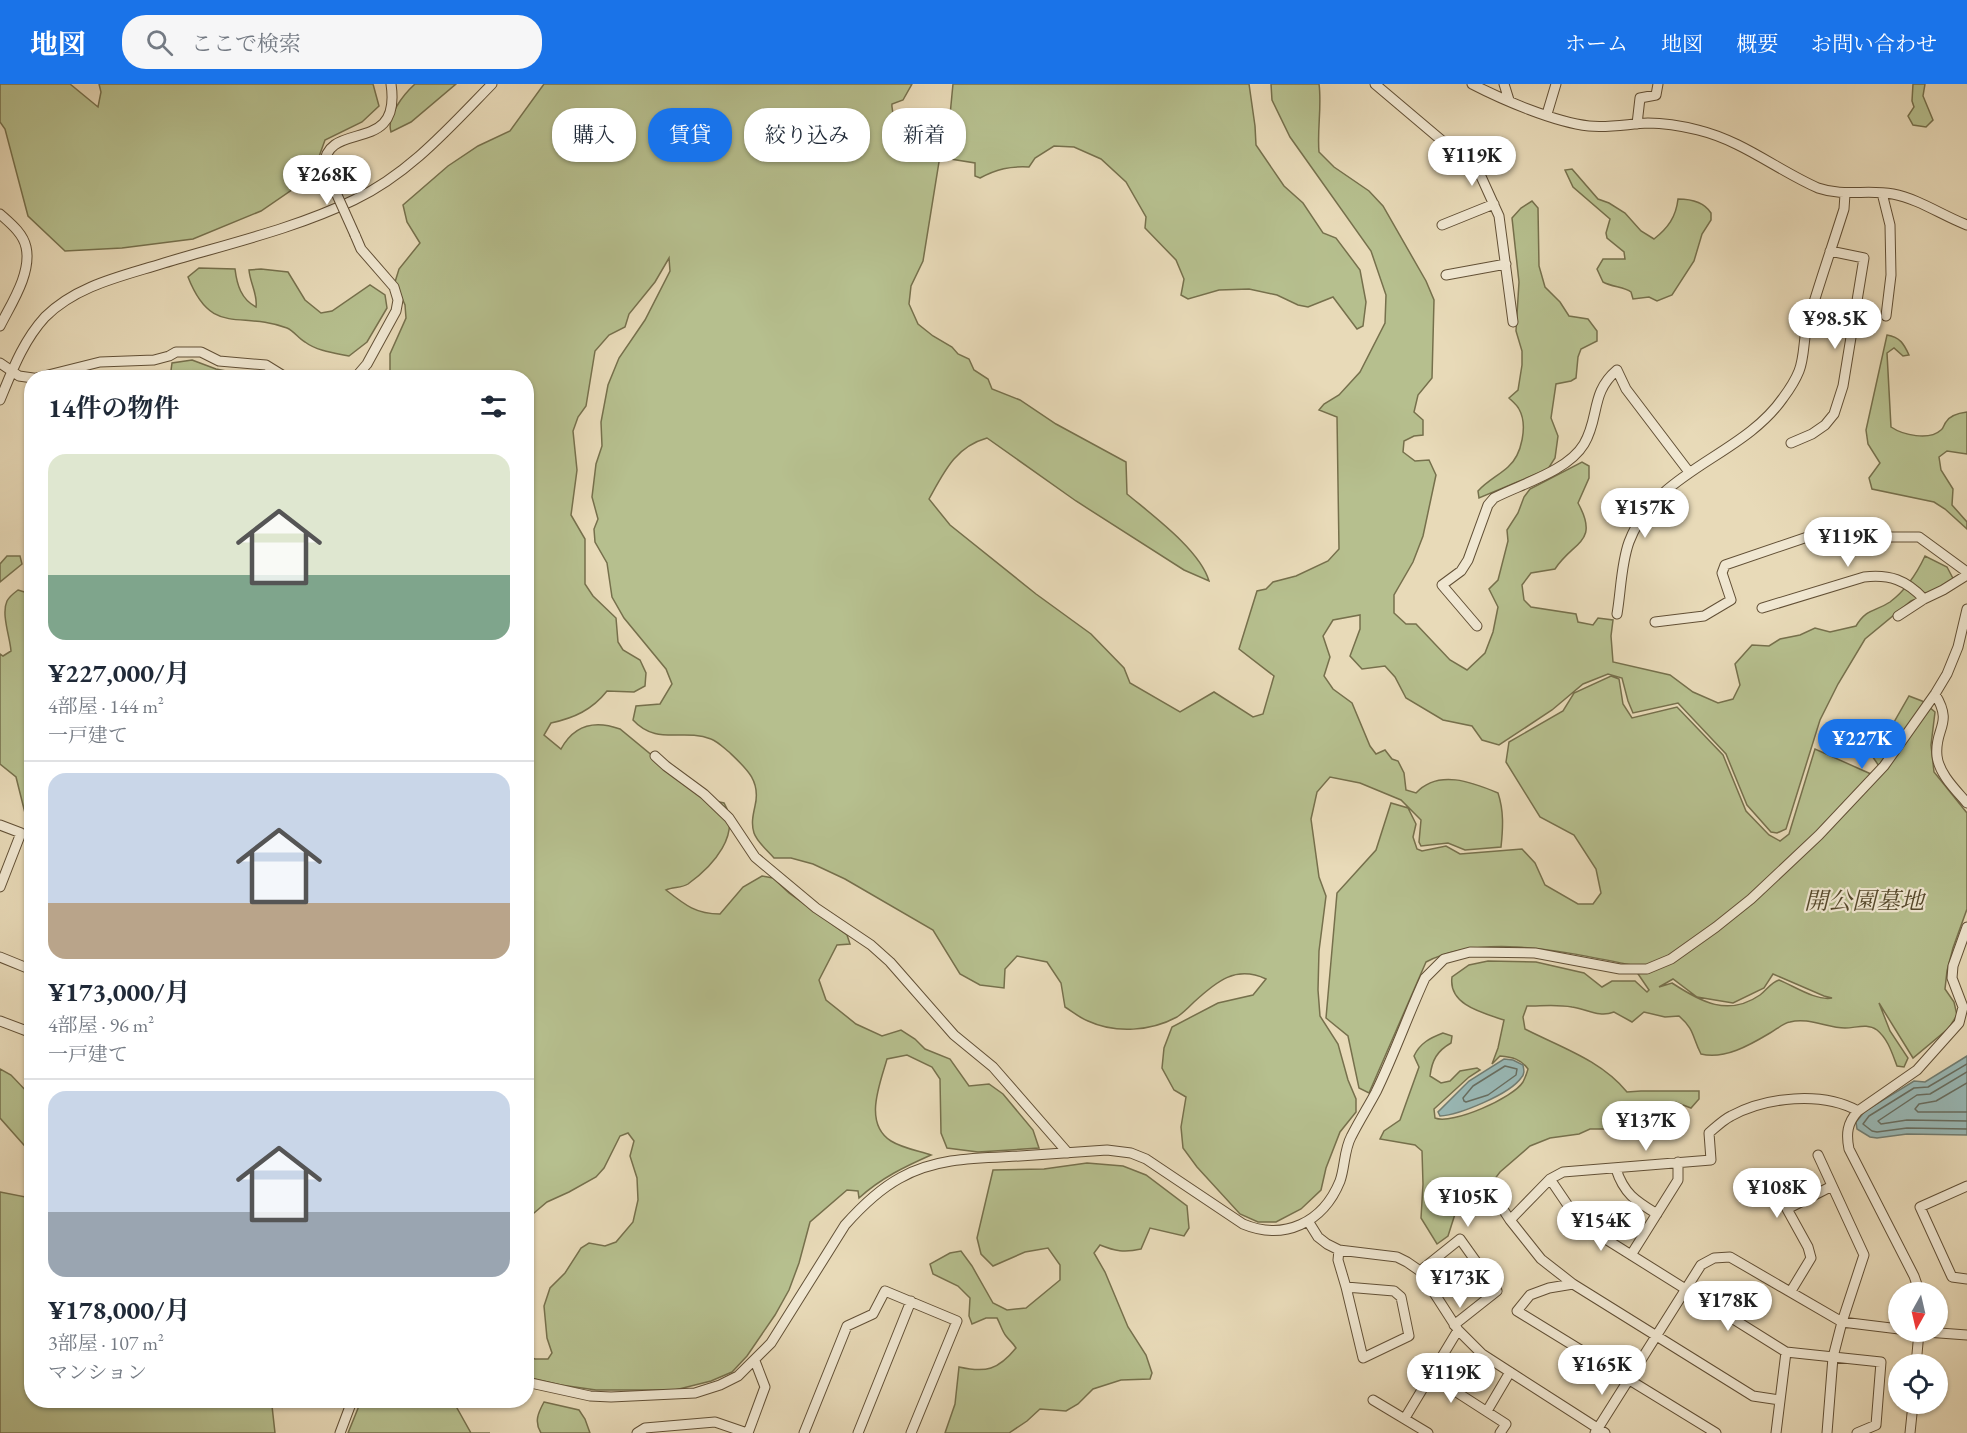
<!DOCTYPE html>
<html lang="ja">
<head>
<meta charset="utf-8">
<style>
	:root { --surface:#fff; --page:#f6f6f7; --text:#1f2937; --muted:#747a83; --line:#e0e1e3; --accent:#1a73e8 }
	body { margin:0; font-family:"EB Garamond","Noto Serif JP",serif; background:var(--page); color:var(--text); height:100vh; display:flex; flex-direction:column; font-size:22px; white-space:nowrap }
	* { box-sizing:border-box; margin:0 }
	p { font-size:20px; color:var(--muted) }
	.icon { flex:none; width:33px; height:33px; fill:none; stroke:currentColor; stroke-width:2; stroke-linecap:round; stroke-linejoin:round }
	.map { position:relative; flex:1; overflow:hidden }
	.side { position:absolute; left:24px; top:286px; width:510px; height:1038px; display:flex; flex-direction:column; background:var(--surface); border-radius:24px; box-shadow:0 2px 4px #0004 }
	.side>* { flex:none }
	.hud { position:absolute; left:552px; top:24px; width:570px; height:54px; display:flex; gap:12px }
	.needle { width:39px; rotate:188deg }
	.controls { position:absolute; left:1888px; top:1198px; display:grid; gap:12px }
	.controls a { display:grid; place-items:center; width:60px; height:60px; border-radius:50%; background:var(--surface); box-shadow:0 2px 4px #0004; font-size:30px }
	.price { position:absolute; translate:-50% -51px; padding:0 14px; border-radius:21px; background:#fff; color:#222; font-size:20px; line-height:39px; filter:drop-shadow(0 2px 3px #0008) }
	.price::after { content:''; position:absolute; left:50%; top:36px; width:18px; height:14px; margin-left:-9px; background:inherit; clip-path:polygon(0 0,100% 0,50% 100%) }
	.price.selected { background:var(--accent); color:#fff }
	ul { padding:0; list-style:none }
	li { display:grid; align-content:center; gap:12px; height:318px; padding:0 24px }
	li+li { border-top:2px solid var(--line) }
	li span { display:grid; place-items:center; height:186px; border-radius:18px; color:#555 }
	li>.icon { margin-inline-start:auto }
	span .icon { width:108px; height:108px; fill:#fffc; stroke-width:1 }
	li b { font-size:26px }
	h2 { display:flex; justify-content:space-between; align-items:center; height:72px; padding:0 24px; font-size:26px }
	.tag { padding:0 21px; border-radius:24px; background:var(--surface); box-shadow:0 2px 4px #0004; font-size:21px; line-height:54px }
	.tag.selected { background:var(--accent); color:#fff }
	header { display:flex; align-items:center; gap:36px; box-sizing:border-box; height:84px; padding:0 30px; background:var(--accent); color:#fff }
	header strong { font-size:28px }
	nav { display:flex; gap:33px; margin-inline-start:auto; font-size:21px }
	.search { width:420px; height:54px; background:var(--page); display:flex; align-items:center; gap:15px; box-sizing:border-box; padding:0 21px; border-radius:24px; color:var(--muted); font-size:22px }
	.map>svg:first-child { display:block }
	.green { fill:#b6bf8e; stroke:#76704c; stroke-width:1.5; fill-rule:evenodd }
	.water { fill:#99b9b7; stroke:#717d72; stroke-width:1.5 }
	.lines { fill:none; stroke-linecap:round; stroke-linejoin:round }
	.shore { stroke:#686e61; stroke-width:1.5 }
	.minor-casing { stroke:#625036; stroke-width:11 }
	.minor { stroke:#f0e7d1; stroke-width:9 }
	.minor-bridge-casing { stroke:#625036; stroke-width:11; stroke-linecap:butt }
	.minor-bridge { stroke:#f0e7d1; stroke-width:9 }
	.labels { text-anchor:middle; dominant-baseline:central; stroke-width:4.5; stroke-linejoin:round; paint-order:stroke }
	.park-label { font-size:24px; font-style:italic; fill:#56492c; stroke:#f0e7d1 }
</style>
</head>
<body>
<header>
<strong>地図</strong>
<div class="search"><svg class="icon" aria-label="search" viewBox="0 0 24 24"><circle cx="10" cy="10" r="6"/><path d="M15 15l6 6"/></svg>ここで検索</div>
<nav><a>ホーム</a><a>地図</a><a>概要</a><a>お問い合わせ</a></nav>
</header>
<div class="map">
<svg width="1967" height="1349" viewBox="0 0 1967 1349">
	<rect width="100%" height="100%" fill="#e8dab8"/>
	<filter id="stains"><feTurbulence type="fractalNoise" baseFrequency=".00333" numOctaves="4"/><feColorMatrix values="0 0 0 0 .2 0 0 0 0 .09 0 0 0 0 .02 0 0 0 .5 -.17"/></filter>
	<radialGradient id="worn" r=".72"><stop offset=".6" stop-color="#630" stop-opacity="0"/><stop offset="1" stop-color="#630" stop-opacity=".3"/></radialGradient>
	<path class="green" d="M0 0H70L98 23 101 8 99 0H373L379 22 362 38 325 56 312 92 261 127 193 155 122 164 65 167 28 132 5 45 0 38Z
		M415 0H456L411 38 391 48C386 32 404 10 415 0Z
		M544 0H912L903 16 892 20C890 38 916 59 931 67L942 62 950 31 953 0H1249L1255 42 1256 61 1284 102 1303 119 1323 149 1336 154 1360 186 1366 218 1363 242 1357 245 1333 213 1308 223 1298 221 1277 211 1249 205 1219 206 1188 215 1181 211 1184 195 1176 176 1145 144 1146 133 1126 98 1101 75 1074 63 1054 62 1035 74 1029 83C1010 82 997 85 980 94L975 92V79L944 74 939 78 923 177 911 202 909 220 918 240 933 252 952 263 958 270 969 275 974 286 988 295 992 305 1020 316 1056 340 1126 378 1127 410C1152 431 1200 466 1209 497L1184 486 1076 417 987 354C955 363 944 388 929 415L950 441 1036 510 1091 550 1124 584 1130 599 1180 628 1214 608 1253 633 1263 630 1274 592 1239 565 1257 507 1266 505 1273 498 1296 492 1328 477 1339 465 1337 333 1319 326 1324 320 1339 311 1360 288 1385 239 1386 211 1371 167 1290 53 1272 16 1271 0H1319C1322 23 1317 45 1319 68L1334 83 1369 107 1383 122 1426 197 1434 216 1432 294 1418 311 1414 328 1423 336V351L1414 352 1404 357 1403 368 1415 377 1429 376 1436 391 1423 452 1413 478 1394 511V529L1406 540H1416L1450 576 1467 586 1485 569 1493 548 1498 523 1489 505 1498 496 1508 457 1507 446 1518 429 1524 413 1530 405 1582 378 1589 382V394L1578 419C1600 459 1573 457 1555 485L1531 489 1522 501 1524 516 1531 523 1576 530 1578 538 1593 541 1598 534 1613 536 1611 552 1613 578 1670 591 1693 608 1718 619 1733 615 1740 601 1735 580 1752 561 1769 562 1780 555 1800 551 1815 544 1830 548 1856 542C1867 524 1875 528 1890 518 1906 506 1917 489 1925 472L1947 483 1956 500 1911 517 1865 555 1838 600 1820 636 1786 745 1777 749 1771 748 1747 721 1726 670 1678 619 1633 629 1628 617 1622 594 1608 590 1583 600 1552 626 1499 661 1482 656 1472 642 1443 636 1406 614 1395 593 1385 582 1362 585 1350 572 1360 545V531L1333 536 1323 552 1330 573 1324 592 1333 605 1352 619 1370 662 1376 670 1385 666 1392 675 1398 677 1404 689 1406 706 1416 709C1438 685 1472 698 1498 709 1504 727 1503 744 1501 763L1465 766 1448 759 1421 762 1419 758 1421 736 1401 716 1360 699 1330 693 1317 708 1311 735 1319 793 1326 812 1319 867 1318 906 1320 932 1338 960 1348 996 1356 1015V1028L1340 1048 1326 1084 1321 1106 1301 1125 1276 1138H1258L1240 1130 1197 1083 1183 1064 1181 1043 1186 1013 1174 1006 1162 984 1164 964 1172 943 1218 919 1253 911 1266 895C1236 881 1217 897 1194 918 1189 923 1183 929 1177 933 1151 947 1116 950 1088 937 1080 934 1073 928 1065 923L1061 899 1047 878 1017 872 1005 885 1004 904 980 901 960 890 933 846 845 795 813 780 791 774H774C768 767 757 758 754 749 751 740 753 731 755 722 761 697 747 685 729 668 724 664 717 657 711 655 682 644 657 662 633 636L636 622 660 620 672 600 666 585 624 534 612 513 607 479 595 458 594 445 598 435 592 413 596 380 602 362 601 338 608 301 619 274 645 236 670 187 669 174 655 198 629 230 625 243 609 251 595 267 586 322 578 333 573 347 577 386 571 431 585 455V500L593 512 616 534 618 558 623 566 640 576 646 589 645 602 634 608 607 607C592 626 574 634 551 639L544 651 561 665C574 641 595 636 620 645L705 715 724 719C742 750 713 782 688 800 682 804 673 803 666 806 685 821 696 830 720 830L743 803 762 792 773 794 789 809 847 851 850 860 837 861 819 896 826 916 856 940 882 952 901 946 915 955 925 965 950 975 969 1002 989 1000 1003 1010 1033 1046 1039 1064 978 1068 947 1064 941 1049 940 995 932 983 907 971 887 975C880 1000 863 1039 891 1057 902 1064 919 1067 931 1071 904 1083 881 1094 859 1114L858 1107 847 1106 810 1138 799 1179 789 1206 775 1231 747 1272 732 1288 711 1297 675 1306H596L561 1301 527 1293V1272L535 1275H548L552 1269 547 1254 544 1222 550 1204 565 1189 581 1164 589 1159 605 1162 616 1158 633 1138 638 1116 637 1094 630 1072 634 1057 628 1049 620 1052 604 1084 596 1093 569 1108 547 1118 527 1135 526 294H390V270L406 234 405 221 395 198 399 185 420 159 407 138 403 121 448 82 478 62 510 47Z
		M1913 0H1925L1923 12 1933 36 1926 43 1913 41 1908 32 1914 23 1912 17Z
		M1572 85 1598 115 1609 119 1625 129 1641 147 1654 155C1668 144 1676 133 1678 115 1691 115 1704 118 1711 129V136L1702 150 1694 177 1672 211 1657 217 1649 213 1633 215 1631 208C1625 203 1612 203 1603 198L1597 185 1603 175H1625L1624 168 1607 154 1606 149 1610 135 1573 103 1565 86Z
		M1532 117 1538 124 1539 182 1545 203 1560 218 1569 232 1588 235 1597 247V257L1581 265 1578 273 1576 294 1571 297 1556 300 1551 334 1558 352 1555 374 1548 385 1479 414 1478 407C1487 397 1498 392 1508 383 1522 371 1528 341 1519 325 1517 321 1512 317 1509 314L1518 306 1522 281V267L1516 247 1519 198 1512 134 1521 124Z
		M199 184 235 185C237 201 241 215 256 223 258 211 250 199 249 186L261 185 288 188 305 216 321 229 332 227 370 201 385 211 387 224 367 258 349 272C334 269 317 267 305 258 298 254 294 247 287 244 240 226 212 254 188 193Z
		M1887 251C1900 253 1904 260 1909 271L1903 272 1894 264 1887 269 1891 343C1903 351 1929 357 1941 346 1944 344 1944 340 1946 338 1950 331 1959 329 1967 328V370L1947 367 1939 373 1941 386 1953 405 1952 421 1967 438V445L1945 425 1934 418 1872 405 1869 394 1880 379 1868 360 1866 346Z
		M192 276 216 285 263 294H170L172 279Z
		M7 472H20L22 480 0 498V480Z
		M18 506 31 510V530L25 532V548L32 557 31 753 16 693 0 680V570L3 572 11 567C10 553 1 530 7 517 9 513 14 509 18 506Z
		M1611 592 1619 595 1623 620 1632 634 1677 623 1723 671 1746 727 1769 751 1780 757 1789 750 1815 665 1871 690 1879 682 1868 666 1871 653 1886 652 1909 612 1922 617 1935 628 1931 661 1934 688 1967 729V825L1953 864 1947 887 1945 905 1954 918 1957 931 1949 944 1913 974 1879 919 1890 947 1908 974 1904 983 1897 982C1892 969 1888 955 1877 946 1867 939 1856 944 1845 944 1828 944 1808 933 1790 938 1783 939 1776 946 1770 949 1750 961 1724 976 1701 970 1692 953 1695 946 1679 932L1665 933 1644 928 1632 938 1614 928C1599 934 1587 925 1572 923 1557 920 1542 922 1527 922L1523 933 1525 945C1560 963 1601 976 1627 1008L1641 1007H1699V1015L1691 1024 1675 1018 1649 1020 1641 1034 1623 1039 1613 1045H1590L1579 1050 1550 1054 1530 1062 1500 1088 1488 1104 1467 1115 1456 1127 1448 1152 1437 1160 1421 1134 1423 1100 1422 1067 1415 1061 1380 1055 1384 1047 1400 1036 1419 983 1414 972C1420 959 1430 954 1443 949L1452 952 1451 959C1437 967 1432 976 1430 992L1441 999 1450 997 1460 987 1477 984 1480 986 1469 993 1434 1025 1435 1034C1452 1041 1513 1014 1523 998 1525 994 1527 989 1528 985 1521 975 1512 973 1500 972L1492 980 1498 964 1504 936C1483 929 1448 921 1452 893L1469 881 1488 877 1536 878 1584 889 1602 903 1612 897H1635L1647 908 1649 906 1632 881C1569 869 1485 848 1426 878L1369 1009 1359 1004 1348 952 1326 934 1337 809 1376 766 1391 719 1408 724 1416 740 1413 753 1417 765 1422 767 1446 762 1460 770 1522 765 1535 779 1545 801 1578 820H1593L1601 809 1596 785 1574 751 1540 733 1506 678 1509 658 1563 627 1574 609ZM1773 890 1824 912 1832 914C1816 917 1794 902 1779 896 1770 899 1767 906 1760 911 1728 933 1701 918 1672 899L1659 903 1673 895 1697 913 1733 919 1764 904Z
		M0 985 11 991 31 1012V1069L0 1034Z
		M1087 1079 1123 1082 1146 1091 1187 1122 1189 1144 1184 1152 1150 1144 1141 1165C1124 1169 1115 1167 1100 1161L1094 1169 1105 1188 1128 1243 1146 1271 1152 1289 1150 1295 1121 1296 1093 1305 1078 1320 1066 1327 1040 1325 1027 1337 1009 1349H945L955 1320 959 1283C986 1289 998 1286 1016 1264 1013 1259 1010 1257 1006 1252 1002 1247 1000 1239 997 1234H986L972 1240 969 1232 970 1214 958 1202 933 1190 930 1180 950 1169 961 1167 972 1182 993 1219 1007 1226 1026 1224 1060 1196V1181L1048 1164 1025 1168 993 1182 981 1170 977 1154 993 1086 1044 1085Z
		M0 1108 31 1114 32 1317H222L231 1322H272L275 1349H0Z
		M361 1317H453L471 1349H490H348Z
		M544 1318 579 1326 585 1335 590 1349H541C534 1338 538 1329 544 1318Z"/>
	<path class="water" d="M1967 972V1051L1907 1050 1877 1054 1870 1053 1857 1045 1856 1038 1865 1027 1914 997 1925 998Z
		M1504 975 1513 976 1523 981C1524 986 1525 990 1521 994 1510 1010 1459 1031 1440 1032L1438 1028 1469 997Z"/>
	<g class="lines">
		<path class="shore" d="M1967 980 1928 1003 1914 1004 1869 1032 1863 1040 1872 1047 1877 1048 1907 1044 1967 1045
			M1505 982 1517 985 1516 991 1488 1011 1466 1018 1464 1017 1463 1014 1473 1002Z
			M1967 988 1930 1010 1917 1011 1878 1037 1881 1040 1907 1036 1967 1037
			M1967 999 1936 1017 1919 1020 1915 1025 1918 1028H1967"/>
		<g class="minor-casing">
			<path id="minor" d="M1375 0 1479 88 1499 132 1513 238
				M1472 0C1503 16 1554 38 1589 42 1609 44 1628 40 1648 39 1665 39 1682 42 1698 46 1743 57 1777 86 1818 104 1844 113 1867 105 1893 110 1919 115 1943 132 1967 141
				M1504 0 1509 16
				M1547 30 1556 0
				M1637 40 1640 14 1656 11 1658 0
				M324 82C327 34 402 73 391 0
				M1882 109 1890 141 1891 191 1886 232
				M0 130C10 139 23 149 26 163 32 189 11 220 0 242
				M1442 141 1494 120
				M355 151 361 165 394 203 398 216 396 227 367 280 355 294
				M1446 191 1506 180
				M0 279 19 292 33 294
				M36 294 100 278 154 276 169 272 176 268H201L219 277 266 281 287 294
				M0 316C12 287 23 257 45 233 77 201 123 192 164 179 227 160 294 145 354 116 409 90 450 43 492 0
				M1791 359 1812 350 1825 341 1834 330 1843 302 1864 174 1830 167
				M1762 524 1864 493C1890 490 1906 496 1924 515
				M1617 530C1621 507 1621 480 1629 458 1656 386 1742 373 1783 314 1789 306 1795 297 1799 287 1805 272 1803 254 1808 238 1819 200 1832 163 1844 125L1845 110
				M1898 532 1924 515 1943 506 1967 491
				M1655 538 1704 532 1731 516 1722 489 1725 481 1825 447 1834 448 1837 461 1845 464 1876 453H1919L1967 488
				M1477 542 1442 501 1461 487 1468 476 1488 421 1494 414C1521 400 1568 387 1584 360 1600 333 1590 309 1617 286L1626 305 1689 388
				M1935 610C1954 641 1934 644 1937 672 1939 690 1956 706 1967 719
				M655 672 666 682 704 710 729 734 755 773 816 824 871 861 890 878 954 951 993 983 1068 1069
				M0 741 21 749 0 803
				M0 873 32 886
				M0 937 32 949
				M1818 1071 1864 1171 1842 1238 1833 1273 1827 1349
				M1616 1085C1624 1110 1636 1117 1657 1130
				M1550 1095 1569 1123 1596 1149 1786 1268 1881 1278 1876 1341 1857 1349
				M1967 1102 1920 1123 1952 1193 1967 1195
				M1493 1110 1510 1136 1541 1175 1573 1200 1753 1312 1780 1316
				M1510 1136 1550 1095 1563 1088 1711 1076 1709 1049C1716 1043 1723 1036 1731 1032 1766 1013 1822 1007 1858 1027
				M1308 1137 1318 1153 1327 1160 1339 1166 1397 1173 1407 1178 1420 1187 1458 1246 1482 1270 1605 1349
				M1339 1166 1338 1176 1346 1203 1363 1274 1409 1252 1401 1213 1394 1207 1346 1203
				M1631 1171 1678 1096V1078
				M1420 1187 1460 1155 1497 1207 1454 1241
				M1573 1200 1549 1204 1530 1211 1517 1227 1716 1349
				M1791 1207 1811 1174 1808 1163 1787 1125 1832 1102
				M1920 1209 1914 1192 1849 1065C1846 1050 1847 1039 1858 1027L1917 986 1959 939 1963 923 1952 894 1953 882 1967 843
				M1926 1248 1967 1251
				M1916 1281 1919 1248
				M1430 1291 1506 1340 1500 1349
				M526 1298 590 1312 611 1313 695 1309 720 1301 738 1292 771 1259 845 1141C861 1123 878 1106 900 1094 936 1073 980 1074 1020 1072 1049 1070 1078 1068 1107 1066L1131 1069 1146 1075 1243 1140C1284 1157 1323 1139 1340 1097 1345 1083 1344 1066 1351 1053 1359 1037 1368 1023 1376 1008 1394 971 1408 931 1425 894L1444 875 1470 868 1535 869 1620 885H1647L1671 875 1716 843 1751 815 1819 751 1884 682 1935 610 1947 590 1958 563 1967 525
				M1373 1316 1428 1349
				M1487 1327 1510 1288
				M1405 1334 1458 1246
				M340 1349 352 1317
				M637 1349 645 1344 715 1338 747 1349
				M748 1349 765 1303 755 1277
				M804 1349 847 1242 873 1230 885 1207 957 1237 911 1349
				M858 1349 911 1217
				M1595 1349 1701 1181 1714 1174 1730 1173 1842 1238 1899 1245
				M1776 1349 1786 1268
				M1910 1349 1913 1320"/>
		</g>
		<use href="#minor" class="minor"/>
		<g class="minor-bridge-casing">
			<path id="minor-bridge" d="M324 82 355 151"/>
		</g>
		<use href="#minor-bridge" class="minor-bridge"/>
	</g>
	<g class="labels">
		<g class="park-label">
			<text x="1864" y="816">開公園墓地</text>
		</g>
	</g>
	<rect width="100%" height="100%" filter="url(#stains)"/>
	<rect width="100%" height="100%" fill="url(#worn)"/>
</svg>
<div class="controls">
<a><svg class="needle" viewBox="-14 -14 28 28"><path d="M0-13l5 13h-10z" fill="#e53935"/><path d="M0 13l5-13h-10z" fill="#747a83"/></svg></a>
<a><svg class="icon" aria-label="locate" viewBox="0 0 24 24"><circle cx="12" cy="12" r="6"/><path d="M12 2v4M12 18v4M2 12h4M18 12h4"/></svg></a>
</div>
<b class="price" style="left:1472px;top:103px">¥119K</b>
<b class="price" style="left:327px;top:122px">¥268K</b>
<b class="price" style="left:1835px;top:266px">¥98.5K</b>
<b class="price" style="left:1645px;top:455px">¥157K</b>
<b class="price" style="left:1848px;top:484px">¥119K</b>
<b class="price selected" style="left:1862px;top:686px">¥227K</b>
<b class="price" style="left:1646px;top:1068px">¥137K</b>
<b class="price" style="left:1777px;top:1135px">¥108K</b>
<b class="price" style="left:1468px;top:1144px">¥105K</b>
<b class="price" style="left:1601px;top:1168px">¥154K</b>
<b class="price" style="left:1460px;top:1225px">¥173K</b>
<b class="price" style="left:1728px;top:1248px">¥178K</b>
<b class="price" style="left:1602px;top:1312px">¥165K</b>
<b class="price" style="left:1451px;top:1320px">¥119K</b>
<div class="hud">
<a class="tag">購入</a>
<a class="tag selected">賃貸</a>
<a class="tag">絞り込み</a>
<a class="tag">新着</a>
</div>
<section class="side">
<h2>14件の物件<svg class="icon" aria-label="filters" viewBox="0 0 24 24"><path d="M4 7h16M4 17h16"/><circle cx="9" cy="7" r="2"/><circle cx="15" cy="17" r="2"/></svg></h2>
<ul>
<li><span style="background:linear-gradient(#dfe7d0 65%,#7fa58c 0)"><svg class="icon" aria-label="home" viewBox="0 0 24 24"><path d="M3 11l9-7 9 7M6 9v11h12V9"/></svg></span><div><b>¥227,000/月</b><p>4部屋 · 144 m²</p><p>一戸建て</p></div></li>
<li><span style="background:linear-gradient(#c9d6e8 70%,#b9a48a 0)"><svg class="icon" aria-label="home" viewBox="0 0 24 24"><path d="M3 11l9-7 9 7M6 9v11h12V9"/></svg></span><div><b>¥173,000/月</b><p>4部屋 · 96 m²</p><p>一戸建て</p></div></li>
<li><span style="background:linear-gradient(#c9d6e8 65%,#9aa5b1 0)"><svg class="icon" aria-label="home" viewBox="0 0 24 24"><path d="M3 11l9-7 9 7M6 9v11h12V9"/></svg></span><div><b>¥178,000/月</b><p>3部屋 · 107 m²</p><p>マンション</p></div></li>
</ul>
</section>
</div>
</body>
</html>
